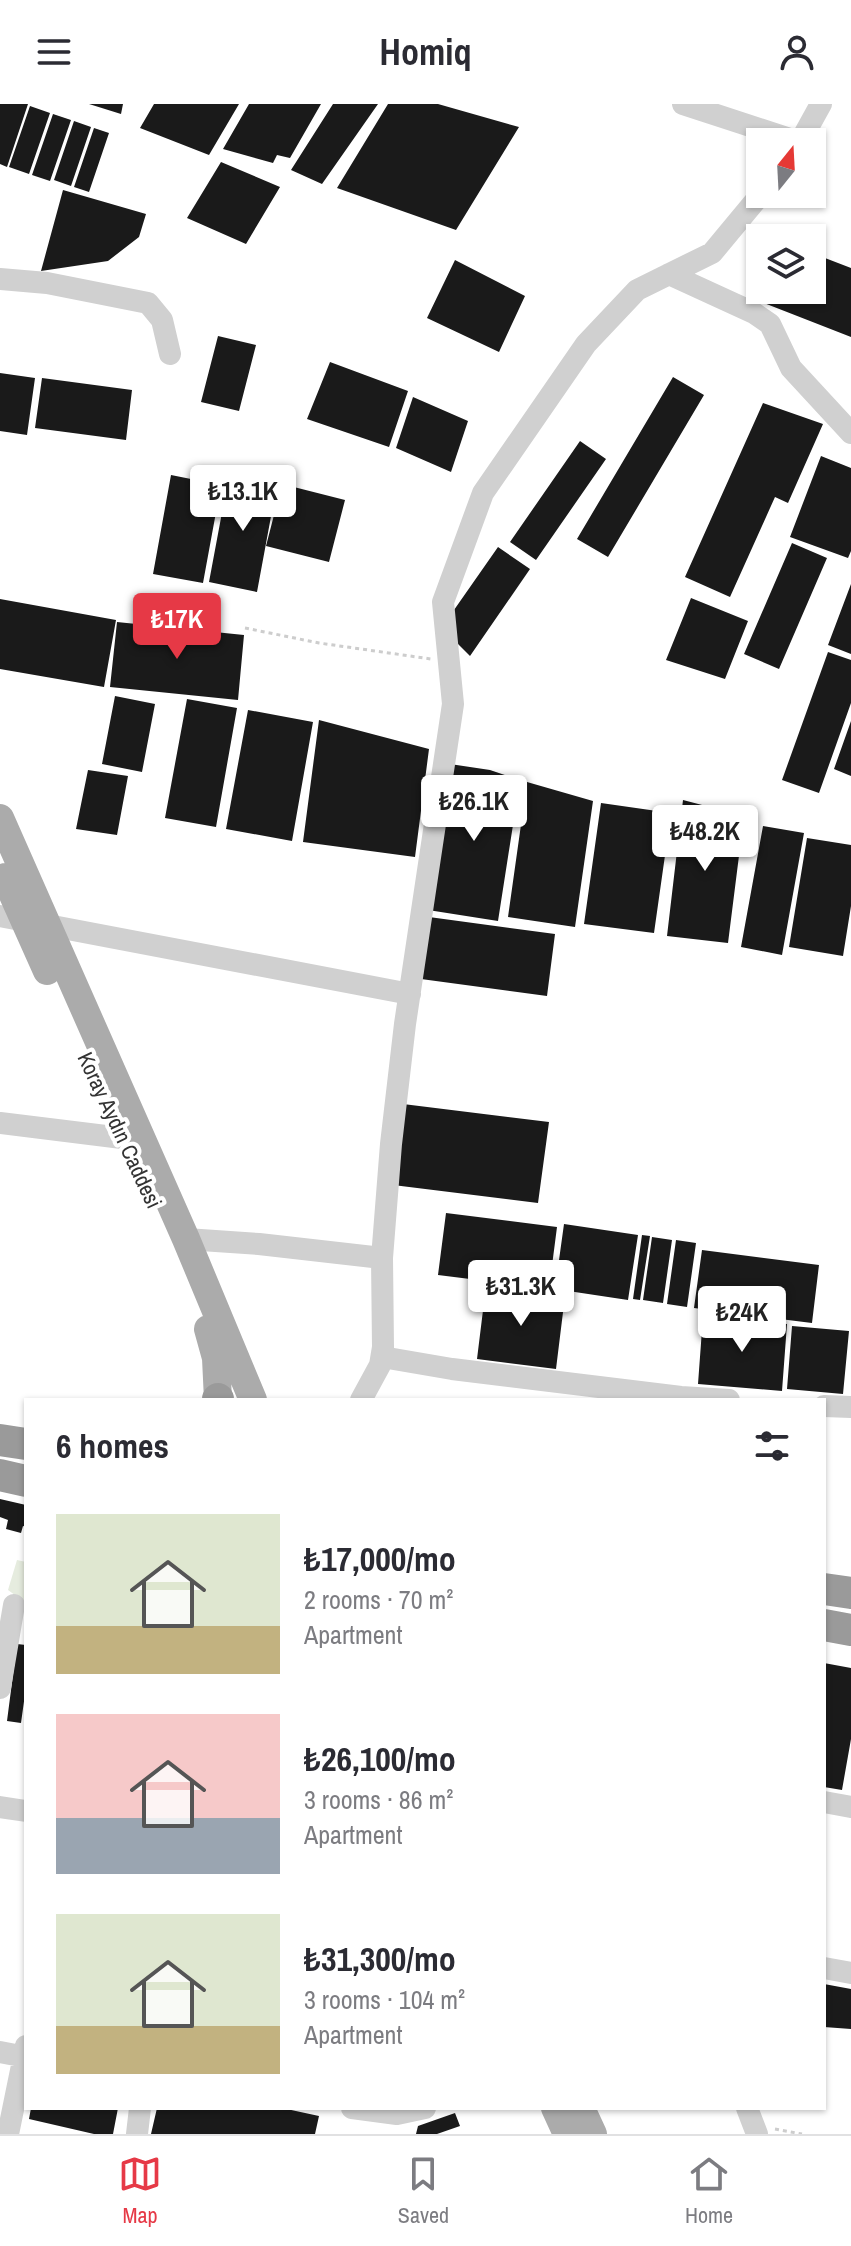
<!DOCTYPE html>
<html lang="en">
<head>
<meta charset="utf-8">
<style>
	:root { --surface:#fff; --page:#f7f7f7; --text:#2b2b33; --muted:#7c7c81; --line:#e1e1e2; --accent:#e63946 }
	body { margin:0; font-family:"Archivo Narrow",sans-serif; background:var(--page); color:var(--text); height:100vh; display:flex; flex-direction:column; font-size:30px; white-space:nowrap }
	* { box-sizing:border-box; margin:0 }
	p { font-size:26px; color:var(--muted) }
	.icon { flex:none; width:44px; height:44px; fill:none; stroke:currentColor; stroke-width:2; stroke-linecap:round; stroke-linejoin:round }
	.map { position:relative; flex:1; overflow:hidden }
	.side { position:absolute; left:24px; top:1294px; width:802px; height:712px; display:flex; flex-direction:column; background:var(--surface); border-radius:0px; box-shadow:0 2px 6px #0004 }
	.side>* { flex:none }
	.needle { width:52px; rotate:18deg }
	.controls { position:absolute; left:746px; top:24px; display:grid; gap:16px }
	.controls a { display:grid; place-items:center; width:80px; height:80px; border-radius:0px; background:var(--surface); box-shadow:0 2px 6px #0004; font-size:40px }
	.price { position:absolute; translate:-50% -68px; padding:0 18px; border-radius:8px; background:#fff; color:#222; font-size:26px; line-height:52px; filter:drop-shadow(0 2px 4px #0008) }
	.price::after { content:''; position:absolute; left:50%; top:48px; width:24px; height:18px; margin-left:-12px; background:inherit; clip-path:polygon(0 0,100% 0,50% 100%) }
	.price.active { background:var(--accent); color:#fff }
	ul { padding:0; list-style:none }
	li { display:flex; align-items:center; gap:24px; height:200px; padding:0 32px }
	li span { display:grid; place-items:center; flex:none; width:224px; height:160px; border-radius:0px; color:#555 }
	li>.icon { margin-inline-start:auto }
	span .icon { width:96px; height:96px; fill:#fffc; stroke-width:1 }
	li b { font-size:34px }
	h2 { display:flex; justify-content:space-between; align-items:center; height:96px; padding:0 32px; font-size:34px }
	header { display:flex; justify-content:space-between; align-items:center; height:104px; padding:0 32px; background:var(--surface); font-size:36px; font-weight:700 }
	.dock { display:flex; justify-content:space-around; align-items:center; height:112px; border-top:2px solid var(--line); background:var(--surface); font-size:22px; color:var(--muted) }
	.dock a { display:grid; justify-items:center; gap:4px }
	.dock .active { color:var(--accent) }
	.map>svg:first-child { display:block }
	.green { fill:#e6ecdf }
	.building { fill:#1a1a1a }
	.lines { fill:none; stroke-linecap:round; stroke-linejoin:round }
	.path { stroke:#cdcdcd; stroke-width:3; stroke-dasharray:4 4; stroke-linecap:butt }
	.minor { stroke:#d0d0d0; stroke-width:22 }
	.major { stroke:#ababab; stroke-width:28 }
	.highway { stroke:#9a9a9a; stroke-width:32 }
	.labels { text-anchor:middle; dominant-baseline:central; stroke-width:8; stroke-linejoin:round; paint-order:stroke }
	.street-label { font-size:22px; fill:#333; stroke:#fff }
</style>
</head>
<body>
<header><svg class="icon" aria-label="menu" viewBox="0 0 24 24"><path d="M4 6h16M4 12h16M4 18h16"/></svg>Homiq<svg class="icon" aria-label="person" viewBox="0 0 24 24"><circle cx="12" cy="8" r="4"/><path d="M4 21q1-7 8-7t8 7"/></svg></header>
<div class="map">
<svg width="851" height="2030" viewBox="0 0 851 2030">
	<rect width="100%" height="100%" fill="#fff"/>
	<path class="green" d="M17 1456 26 1458V1499L8 1486Z"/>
	<path class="building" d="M0 0H28L7 63 0 60Z
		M89 0H123L121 10Z
		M154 0H239L209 51 140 24Z
		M249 0H321L290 54 277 51 273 59 223 45Z
		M333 0H378L322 80 291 66Z
		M388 0H438L519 23 456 126 337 84Z
		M30 2 50 9 29 70 9 63Z
		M53 10 71 16 50 77 32 71Z
		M74 17 91 23 71 82 54 76Z
		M94 24 109 29 89 88 74 83Z
		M221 58 280 83 246 140 187 114Z
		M63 86 146 110 139 133 108 157 41 167Z
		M812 149 851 164V233L759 197 763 186H812Z
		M455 156 525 192 499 248 427 214Z
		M218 232 256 241 239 307 201 298Z
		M330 258 408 287 389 343 307 315Z
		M0 269 35 274 27 331 0 327Z
		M673 273 704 291 608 453 577 435Z
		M42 274 132 286 126 336 35 324Z
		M413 293 468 317 451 368 396 344Z
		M763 299 823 320 788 399 775 393 730 493 685 473Z
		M580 337 606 355 536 456 510 438Z
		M821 352 851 364V447L848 454 790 433Z
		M171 371 221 381 203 479 153 470Z
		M229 371 277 380 257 488 209 478Z
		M282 380 345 396 329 458 266 442Z
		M792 439 827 454 779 565 744 550Z
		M498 443 530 465 470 552 452 534 447 516Z
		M851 480V550L828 541Z
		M691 494 748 517 725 575 666 556Z
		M0 495 116 516 104 583 0 565Z
		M117 518 244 531 238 596 110 583Z
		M828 548 851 556V599L819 689 782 676Z
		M115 592 155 600 142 668 102 660Z
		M187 595 237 604 216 723 165 714Z
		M248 606 313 618 292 737 226 725Z
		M319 616 429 645 415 753 303 738Z
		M851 617V672L834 665Z
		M450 660 490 666 520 676 498 817 428 806Z
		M88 666 128 672 117 731 76 725Z
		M527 678 593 697 575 823 508 813Z
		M683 696 744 712 728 839 667 832Z
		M601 699 671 709 654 829 584 820Z
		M763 722 804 729 782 851 741 843Z
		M807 734 851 741V802L843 852 789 843Z
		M429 813 555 830 547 892 421 875Z
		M403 1000 549 1018 538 1099 393 1081Z
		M446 1109 557 1123 549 1185 438 1171Z
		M564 1120 638 1131 628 1196 555 1185Z
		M642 1131 650 1132 640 1196 633 1195Z
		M652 1133 672 1136 663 1199 643 1196Z
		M676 1136 696 1139 687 1203 667 1200Z
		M702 1146 819 1161 812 1219 694 1204Z
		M486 1182 565 1192 556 1265 477 1255Z
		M703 1212 787 1220 782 1287 698 1280Z
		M792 1222 849 1227 843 1290 787 1285Z
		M0 1395 26 1401V1423L23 1422 21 1429 6 1425 8 1416 0 1413Z
		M17 1540 26 1541V1583L21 1619 7 1617Z
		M824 1559 851 1564V1635L842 1686 824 1683Z
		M824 1880 851 1885V1925L824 1923Z
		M31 2004H118L113 2030H94L29 2015Z
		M157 2004H282L319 2012 315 2030H151Z
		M455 2009 460 2022 437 2030H416L418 2022Z"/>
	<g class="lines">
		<path class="path" d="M245 524 319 539 431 555
			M775 2025 802 2030"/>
		<path class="minor" d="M683 0 799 38
			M800 38 821 0
			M669 170 754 209 770 220 791 264 851 329
			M0 175 47 179 148 199 162 216 170 250
			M0 812 410 890
			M0 1019 122 1034
			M186 1135 259 1140 382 1154
			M382 1253 452 1265 681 1293 729 1296
			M361 1296 380 1261 383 1243 382 1154 391 1040 405 920 453 600 443 498 483 389 586 240 637 186 712 149 761 90
			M824 1302 851 1303
			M0 1584 14 1501
			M824 1698 851 1703
			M0 1703 26 1707
			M824 1864 851 1869
			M0 1948 26 1953
			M352 2004 397 2010 425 2004
			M747 2004 757 2030
			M8 2030 26 1942
			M137 2030 140 2004"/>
		<path class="major" d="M0 714 186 1135 253 1296
			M5 773 47 867
			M208 1225 216 1254 218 1296
			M555 2004 567 2030
			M581 2004 593 2030"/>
		<path class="highway" d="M218 1296V1295
			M0 1336 26 1340
			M0 1371 26 1377
			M824 1485 851 1489
			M824 1521 851 1526"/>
	</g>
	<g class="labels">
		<g class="street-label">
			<text transform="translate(120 1026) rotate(65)">Koray Aydın Caddesi</text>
		</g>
	</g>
</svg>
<div class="controls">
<a><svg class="needle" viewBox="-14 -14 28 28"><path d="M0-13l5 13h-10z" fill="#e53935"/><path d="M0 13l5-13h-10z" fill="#7c7c81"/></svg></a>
<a><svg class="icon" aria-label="layers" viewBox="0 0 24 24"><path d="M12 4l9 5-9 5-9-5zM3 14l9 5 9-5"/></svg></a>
</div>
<b class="price" style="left:243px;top:429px">₺13.1K</b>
<b class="price active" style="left:177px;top:557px">₺17K</b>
<b class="price" style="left:474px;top:739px">₺26.1K</b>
<b class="price" style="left:705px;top:769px">₺48.2K</b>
<b class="price" style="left:521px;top:1224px">₺31.3K</b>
<b class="price" style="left:742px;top:1250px">₺24K</b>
<section class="side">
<h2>6 homes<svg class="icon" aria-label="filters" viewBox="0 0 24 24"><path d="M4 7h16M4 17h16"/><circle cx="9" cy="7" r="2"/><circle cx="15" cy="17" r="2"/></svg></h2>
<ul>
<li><span style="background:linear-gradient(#dfe7d0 70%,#c2b280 0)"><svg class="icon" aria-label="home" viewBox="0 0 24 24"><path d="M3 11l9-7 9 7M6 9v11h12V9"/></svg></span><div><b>₺17,000/mo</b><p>2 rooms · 70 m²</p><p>Apartment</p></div></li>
<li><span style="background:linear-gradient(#f6c9c9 65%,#9aa5b1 0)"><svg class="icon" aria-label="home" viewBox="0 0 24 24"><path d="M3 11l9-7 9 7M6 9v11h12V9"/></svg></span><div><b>₺26,100/mo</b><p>3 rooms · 86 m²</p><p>Apartment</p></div></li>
<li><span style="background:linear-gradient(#dfe7d0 70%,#c2b280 0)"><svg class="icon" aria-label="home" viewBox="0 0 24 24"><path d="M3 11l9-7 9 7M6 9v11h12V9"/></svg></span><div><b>₺31,300/mo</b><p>3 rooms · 104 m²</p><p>Apartment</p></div></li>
</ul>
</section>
</div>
<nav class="dock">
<a class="active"><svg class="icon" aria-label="map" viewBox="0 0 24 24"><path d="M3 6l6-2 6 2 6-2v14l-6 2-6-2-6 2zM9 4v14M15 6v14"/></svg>Map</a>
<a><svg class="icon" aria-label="saved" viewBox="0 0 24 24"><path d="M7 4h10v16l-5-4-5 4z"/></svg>Saved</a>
<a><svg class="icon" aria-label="home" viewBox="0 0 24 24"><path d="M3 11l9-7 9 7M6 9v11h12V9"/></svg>Home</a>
</nav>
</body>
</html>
